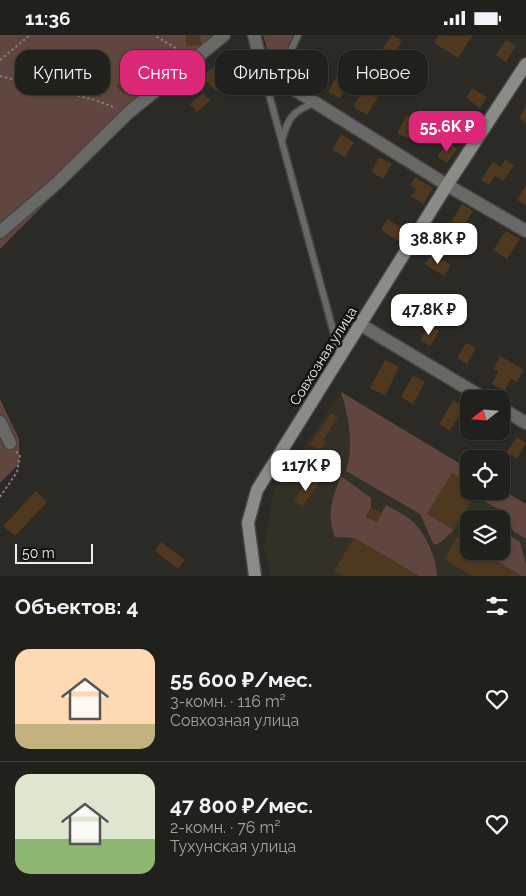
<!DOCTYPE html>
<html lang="ru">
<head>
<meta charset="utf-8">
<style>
	:root { --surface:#20201c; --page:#282825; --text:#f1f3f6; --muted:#a2a3a3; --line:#3d3e3b; --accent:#db2777 }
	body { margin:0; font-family:Raleway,sans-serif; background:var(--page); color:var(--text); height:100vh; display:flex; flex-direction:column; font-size:19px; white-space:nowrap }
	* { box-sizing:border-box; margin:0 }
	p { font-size:16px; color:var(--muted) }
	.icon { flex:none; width:28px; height:28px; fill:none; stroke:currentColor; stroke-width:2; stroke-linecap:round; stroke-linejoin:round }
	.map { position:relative; height:541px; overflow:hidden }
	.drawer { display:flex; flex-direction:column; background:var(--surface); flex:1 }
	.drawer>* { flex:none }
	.banner { position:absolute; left:15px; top:15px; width:496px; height:45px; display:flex; gap:10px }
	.needle { width:32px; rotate:253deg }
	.buttons { position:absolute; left:460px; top:355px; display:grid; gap:10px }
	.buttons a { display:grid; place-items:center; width:50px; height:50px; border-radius:10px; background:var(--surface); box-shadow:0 1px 4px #0004,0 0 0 1px var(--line); font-size:25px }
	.scale { position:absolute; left:15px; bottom:12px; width:78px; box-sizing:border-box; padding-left:5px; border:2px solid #edede9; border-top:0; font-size:14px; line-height:18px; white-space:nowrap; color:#edede9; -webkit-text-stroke:4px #131310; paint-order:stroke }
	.price { position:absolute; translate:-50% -42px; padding:0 11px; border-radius:10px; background:#fff; color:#222; font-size:16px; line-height:32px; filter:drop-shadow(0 1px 2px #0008) }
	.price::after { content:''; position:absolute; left:50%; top:30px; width:15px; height:11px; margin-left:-8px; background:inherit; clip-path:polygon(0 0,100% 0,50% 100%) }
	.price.active { background:var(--accent); color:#fff }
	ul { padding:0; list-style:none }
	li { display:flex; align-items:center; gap:15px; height:125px; padding:0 15px }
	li+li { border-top:1px solid var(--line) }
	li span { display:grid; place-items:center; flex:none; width:140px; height:100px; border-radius:15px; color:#555 }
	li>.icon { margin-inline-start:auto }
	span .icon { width:60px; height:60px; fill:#fffc; stroke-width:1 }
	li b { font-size:21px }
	h2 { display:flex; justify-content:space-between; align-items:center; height:60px; padding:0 15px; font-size:21px }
	.pill { padding:0 18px; border-radius:15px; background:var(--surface); box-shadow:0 1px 4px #0004,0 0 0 1px var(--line); font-size:18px; line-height:45px }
	.pill.active { background:var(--accent); color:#fff }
	.status { display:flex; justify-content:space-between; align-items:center; height:35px; padding:0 25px; background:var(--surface); direction:ltr }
	.status svg { height:14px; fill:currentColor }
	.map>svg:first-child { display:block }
	.built { fill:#333025; fill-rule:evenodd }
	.green { fill:#60463e }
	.building { fill:#4e3820 }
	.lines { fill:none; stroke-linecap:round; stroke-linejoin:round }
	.service-casing { stroke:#464540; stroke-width:9 }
	.minor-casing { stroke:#464540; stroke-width:15 }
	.secondary-casing { stroke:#464540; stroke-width:15 }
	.path { stroke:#807f7b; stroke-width:2; stroke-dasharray:2.5 2.5; stroke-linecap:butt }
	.service { stroke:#686966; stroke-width:6 }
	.minor { stroke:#686966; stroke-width:12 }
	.secondary { stroke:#8a8c88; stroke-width:12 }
	.labels { text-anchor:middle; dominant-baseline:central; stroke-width:5; stroke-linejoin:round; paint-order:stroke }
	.street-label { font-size:14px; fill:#edede9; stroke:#131310 }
</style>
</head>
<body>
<div class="status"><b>11:36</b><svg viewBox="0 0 49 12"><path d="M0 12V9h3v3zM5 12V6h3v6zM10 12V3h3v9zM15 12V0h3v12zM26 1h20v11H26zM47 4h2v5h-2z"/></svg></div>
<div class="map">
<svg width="526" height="541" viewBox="0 0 526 541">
	<rect width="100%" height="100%" fill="#2b2a25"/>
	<path class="built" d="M341 357 469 434V456H501V454L526 469V541H271L264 512 274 456ZM469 484H501V516H469Z"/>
	<path class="green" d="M0 0H212L0 214Z
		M263 0H295L277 30 269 21Z
		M341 357 469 434V448L452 438 428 479 454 495 441 507 434 510 420 479 346 436C354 410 349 383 341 357Z
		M0 364 19 404V429L0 448Z
		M341 441 371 463V472L366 482 377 487 386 470C393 474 400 477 407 482 423 492 437 522 437 541H419L354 503 335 502C326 477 332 465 341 441Z
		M501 454 526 469V504L513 496 507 479 475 461 477 456H501Z
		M501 495 520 507 526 529V541H521L480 516H501Z"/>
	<path class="building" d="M186 0H200L201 10 186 11Z
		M392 0 402 6 391 23 381 16Z
		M439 0 456 1 473 0 458 23 434 8Z
		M506 5 516 11 506 27 496 20Z
		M249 14 255 21 249 26 243 19Z
		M314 28 324 35 314 51 303 44Z
		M212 33 225 47 216 56 202 42Z
		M338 39 349 45 340 63 328 57Z
		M123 45 130 54 124 59 116 51Z
		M143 45 149 53 138 62 132 54Z
		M472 53 487 62 480 73 466 63Z
		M364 54 378 62 367 80 353 72Z
		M203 58 210 66 197 77 190 69Z
		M526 71V88L519 83Z
		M407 80 418 87 409 104 397 98Z
		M341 99 354 107 345 122 332 115Z
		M448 107 457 114 447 128 437 121Z
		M379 122 392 129 383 144 371 137Z
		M505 125 514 130 503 146 495 141 489 150 481 145 493 127 501 132Z
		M415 142 433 153 423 169 411 161 416 154 410 150Z
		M526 150V170L517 165Z
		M462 169 473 176 460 197 449 190Z
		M387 184 405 195 398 206 381 195Z
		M506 196 520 204 507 224 493 215Z
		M432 218 451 230 444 241 425 229Z
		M399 267 412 275 405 287 392 280Z
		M429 290 439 296 430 311 420 305Z
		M466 308 476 313 467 329 457 323Z
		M500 321 524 335 517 347 511 344 504 356 492 349 498 337 493 334Z
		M385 325 399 332 385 361 370 353Z
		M413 340 425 347 413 369 401 362Z
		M454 365 464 372 450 396 439 389Z
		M331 378 338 382 323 405 326 407 320 415 310 409Z
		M517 402 526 408 517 424 507 417Z
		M452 438 469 448V456H477L454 495 427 479Z
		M310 442 319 448 302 472 294 466Z
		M36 456 47 467 15 501 3 491Z
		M371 472 382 478 377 487 366 481Z
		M457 502 469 510V516H480L521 541H472L444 524Z
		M354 503 419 541H343L334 536Z
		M161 507 185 525 178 534 155 516Z"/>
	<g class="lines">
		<g class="service-casing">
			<path id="service" d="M263 37 340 321
				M270 61 298 0
				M282 105C288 83 293 76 314 68"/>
		</g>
		<g class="minor-casing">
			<path id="minor" d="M254 0 263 35 447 150 526 196
				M0 197 57 148 128 78 224 0
				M361 290 485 364
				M501 373 526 388
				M0 387 10 408"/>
		</g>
		<g class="secondary-casing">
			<path id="secondary" d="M255 541 248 488 257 455 447 150 526 29"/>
		</g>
		<path class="path" d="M0 25 30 0
			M0 41 95 65 116 73
			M150 47 146 43 172 22 177 14 154 0
			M0 462 17 437 20 421 16 416"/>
		<use href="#service" class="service"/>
		<use href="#minor" class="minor"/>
		<use href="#secondary" class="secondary"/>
	</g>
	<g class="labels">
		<g class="street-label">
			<text transform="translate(323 321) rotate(-58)">Совхозная улица</text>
		</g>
	</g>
</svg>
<div class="buttons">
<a><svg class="needle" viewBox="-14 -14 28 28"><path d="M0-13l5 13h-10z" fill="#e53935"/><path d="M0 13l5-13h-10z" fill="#a2a3a3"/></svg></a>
<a><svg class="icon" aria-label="locate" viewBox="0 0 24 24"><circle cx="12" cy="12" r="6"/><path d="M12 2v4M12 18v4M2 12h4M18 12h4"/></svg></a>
<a><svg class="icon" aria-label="layers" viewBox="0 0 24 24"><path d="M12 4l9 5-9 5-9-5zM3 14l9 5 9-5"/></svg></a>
</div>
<div class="scale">50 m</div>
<b class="price active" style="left:447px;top:118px">55.6K ₽</b>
<b class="price" style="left:438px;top:230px">38.8K ₽</b>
<b class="price" style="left:429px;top:301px">47.8K ₽</b>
<b class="price" style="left:306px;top:457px">117K ₽</b>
<div class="banner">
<a class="pill">Купить</a>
<a class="pill active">Снять</a>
<a class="pill">Фильтры</a>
<a class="pill">Новое</a>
</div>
</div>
<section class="drawer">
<h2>Объектов: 4<svg class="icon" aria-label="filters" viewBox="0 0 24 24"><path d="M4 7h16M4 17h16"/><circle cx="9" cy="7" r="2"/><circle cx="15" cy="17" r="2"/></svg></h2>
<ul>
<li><span style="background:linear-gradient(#ffd9b3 75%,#c2b280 0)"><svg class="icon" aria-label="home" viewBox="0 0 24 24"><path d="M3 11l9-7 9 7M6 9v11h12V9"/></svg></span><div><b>55 600 ₽/мес.</b><p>3-комн. · 116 m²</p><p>Совхозная улица</p></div><svg class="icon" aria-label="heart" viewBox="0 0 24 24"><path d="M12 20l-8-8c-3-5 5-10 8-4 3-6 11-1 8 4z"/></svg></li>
<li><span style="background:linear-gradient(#dfe7d0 65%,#8fb573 0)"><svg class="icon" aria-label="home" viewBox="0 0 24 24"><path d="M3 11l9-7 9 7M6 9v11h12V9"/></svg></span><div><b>47 800 ₽/мес.</b><p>2-комн. · 76 m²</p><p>Тухунская улица</p></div><svg class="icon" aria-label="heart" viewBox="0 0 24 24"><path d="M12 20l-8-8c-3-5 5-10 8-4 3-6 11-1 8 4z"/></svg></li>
</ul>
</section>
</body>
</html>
